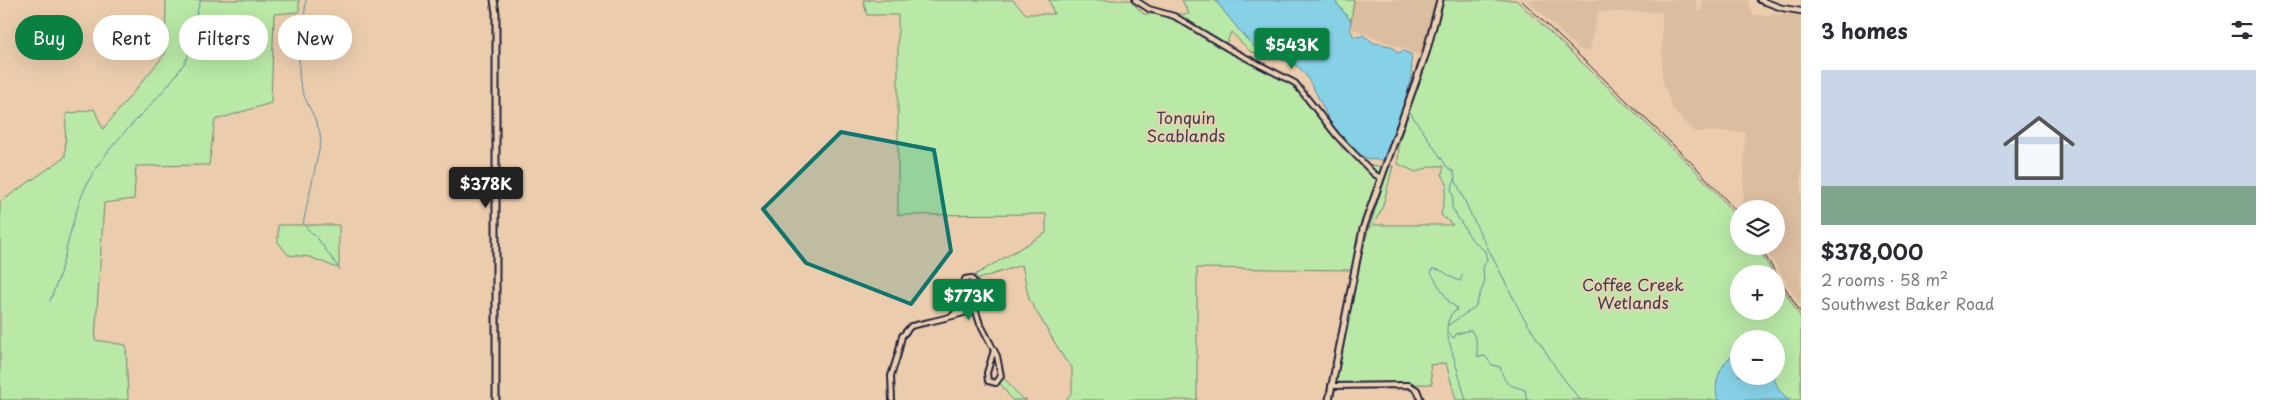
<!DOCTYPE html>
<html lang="en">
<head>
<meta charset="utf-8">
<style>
	:root { --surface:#fff; --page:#f2f2f3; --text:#2b2b33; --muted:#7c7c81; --line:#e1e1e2; --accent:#0b8043 }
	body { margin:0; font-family:"Playpen Sans",sans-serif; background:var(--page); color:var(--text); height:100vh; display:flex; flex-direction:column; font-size:19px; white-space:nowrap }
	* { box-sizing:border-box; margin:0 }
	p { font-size:16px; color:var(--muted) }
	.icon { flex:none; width:28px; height:28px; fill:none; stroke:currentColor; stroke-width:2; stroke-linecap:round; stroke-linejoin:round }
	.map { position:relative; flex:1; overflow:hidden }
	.drawer { display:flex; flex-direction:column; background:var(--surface); width:475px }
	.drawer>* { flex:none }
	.top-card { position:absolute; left:15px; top:15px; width:475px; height:45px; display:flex; gap:10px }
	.buttons { position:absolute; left:1730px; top:200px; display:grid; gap:10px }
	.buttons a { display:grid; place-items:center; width:55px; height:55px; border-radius:50%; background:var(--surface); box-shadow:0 5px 20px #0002; font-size:25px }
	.price { position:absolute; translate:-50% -42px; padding:0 11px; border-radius:5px; background:var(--accent); color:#fff; font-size:16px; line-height:32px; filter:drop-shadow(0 1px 2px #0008) }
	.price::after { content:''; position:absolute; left:50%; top:30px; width:15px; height:11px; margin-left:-8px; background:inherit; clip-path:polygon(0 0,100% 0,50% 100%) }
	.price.current { background:#222; color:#fff }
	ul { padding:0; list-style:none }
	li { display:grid; align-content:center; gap:10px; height:265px; padding:0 20px }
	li+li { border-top:1px solid var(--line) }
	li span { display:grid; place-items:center; height:155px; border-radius:0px; color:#555 }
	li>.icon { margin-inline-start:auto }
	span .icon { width:90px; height:90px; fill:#fffc; stroke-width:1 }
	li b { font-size:21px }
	h2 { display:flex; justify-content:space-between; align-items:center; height:60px; padding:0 20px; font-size:21px }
	.pill { padding:0 18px; border-radius:22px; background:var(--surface); box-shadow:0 5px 20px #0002; font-size:18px; line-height:45px }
	.pill.current { background:var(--accent); color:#fff }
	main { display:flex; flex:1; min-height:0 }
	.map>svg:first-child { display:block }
	.built { fill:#dbbda0 }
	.green { fill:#b9e8a7; stroke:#6e8571; fill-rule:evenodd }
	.water { fill:#87d1e7; stroke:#5f8ba2 }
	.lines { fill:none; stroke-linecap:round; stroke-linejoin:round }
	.stream { stroke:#5f8ba2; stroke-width:1 }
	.minor-casing { stroke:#22223b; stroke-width:8 }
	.tertiary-casing { stroke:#22223b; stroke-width:8 }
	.secondary-casing { stroke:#22223b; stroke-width:9 }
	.minor { stroke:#ecd0b3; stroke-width:4 }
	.tertiary { stroke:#ecd0b3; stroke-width:4.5 }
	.secondary { stroke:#ecd0b3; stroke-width:5 }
	.rail { stroke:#22223b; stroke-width:1 }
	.marked { fill:#0f766e; fill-opacity:0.2; stroke:#0f766e; stroke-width:4; stroke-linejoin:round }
	.labels { text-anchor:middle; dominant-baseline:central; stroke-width:4; stroke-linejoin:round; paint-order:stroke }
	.park-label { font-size:16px; fill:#39404b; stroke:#ecd0b3 }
</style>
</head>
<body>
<main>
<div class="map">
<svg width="1801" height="400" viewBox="0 0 1801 400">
	<rect width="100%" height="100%" fill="#ebcdae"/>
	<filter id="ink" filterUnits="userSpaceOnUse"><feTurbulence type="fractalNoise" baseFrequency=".02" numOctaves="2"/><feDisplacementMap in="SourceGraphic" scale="10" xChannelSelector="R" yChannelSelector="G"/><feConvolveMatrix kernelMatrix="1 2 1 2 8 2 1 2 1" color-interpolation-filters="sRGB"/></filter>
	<g filter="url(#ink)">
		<path class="built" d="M1354 0H1437L1422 56 1350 28Z
			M1527 0H1696L1697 12 1702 9V0H1748L1753 15 1801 14V306L1764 246H1776V209H1743L1745 132H1694L1672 109 1662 78V12H1598L1589 52 1578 49Z"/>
		<path class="green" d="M166 0H299V12L274 14 271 103 215 120 209 165 136 166 134 199 104 203 95 340 126 345 128 400H0V202L65 157 66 114 94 109 103 129 165 54Z
			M863 0H1013L1026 14H1054L1049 0H1129L1144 14H1189L1182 0H1215L1245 36 1263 53 1251 52 1231 32 1225 47 1294 79 1342 148 1366 164 1383 167 1360 236 1352 270 1197 268V400H1066L1072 392V367L1065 360 1029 299 1022 265 978 279 975 275 1046 233V214L898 215V15H867Z
			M1334 0H1354L1351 21Z
			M1443 0H1516L1689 164 1720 197 1739 220V246H1756L1774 274H1739V311H1776V277L1801 318V400H1456L1446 363 1430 365 1432 384 1335 385 1362 250 1389 167 1393 166 1382 209 1373 225H1453L1441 215 1447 184 1442 174 1444 166H1432L1416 172 1398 164 1399 141 1432 44 1439 13H1437ZM1739 339H1776V376H1739Z
			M278 225H339V265L337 268 310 257 288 255 278 242Z
			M1004 378 1021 398 1027 400H1012L1000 383Z"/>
		<path class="water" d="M1215 0H1334L1351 21 1350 28 1353 36 1360 37 1363 35 1374 43 1391 46 1398 53 1403 51 1411 54C1415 90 1397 127 1384 160 1335 163 1327 103 1304 73 1293 59 1278 61 1264 54 1248 45 1227 14 1215 0Z
			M1730 357H1739V376H1773L1779 390 1789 400H1718C1713 385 1719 368 1730 357Z"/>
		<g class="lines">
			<path class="stream" d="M306 0C304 27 296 55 300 82 304 104 320 120 321 141L303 224 318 239 341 271
				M1409 111 1448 168 1454 172 1455 179 1472 217 1522 315 1558 371 1580 400
				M1455 180 1451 189 1453 196 1452 208 1472 240 1485 251 1487 260 1483 267 1484 284 1475 307 1447 326V333L1454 338 1456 334 1471 330 1476 339 1478 357 1485 356 1492 365 1500 367C1507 389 1508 383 1525 390L1527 400
				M50 301C66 265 69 224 85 188 108 138 156 108 185 62 195 46 192 20 201 0
				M1447 325 1451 314 1456 311 1457 308 1449 302 1431 273 1432 269C1445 269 1449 278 1460 281L1463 274
				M1447 334 1466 400"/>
			<g class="minor-casing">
				<path id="minor" d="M1135 0 1149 9 1174 16 1229 49 1295 83 1337 136 1374 174 1381 178
					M971 278 975 283 972 299 963 288 965 279Z
					M972 299 980 324 982 327 996 354 997 356 1001 376 996 383 988 381 987 373 994 350
					M953 315C958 309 967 306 975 308
					M1331 386 1409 385 1417 390 1421 400
					M892 400 891 376 898 354 902 336 911 326C923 323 969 314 975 308"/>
			</g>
			<g class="tertiary-casing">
				<path id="tertiary" d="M1760 0 1782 8 1801 11"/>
			</g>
			<g class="secondary-casing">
				<path id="secondary" d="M494 0 496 13V400
					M1329 400 1363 229 1426 53 1440 0"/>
			</g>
			<use href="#minor" class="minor"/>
			<use href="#tertiary" class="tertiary"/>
			<use href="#secondary" class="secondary"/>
			<path class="rail" d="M1521 0 1694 165 1739 214
				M1759 246 1801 313"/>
		</g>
	</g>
	<path class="marked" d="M841 132 934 150 951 251 911 304 806 263 763 209Z"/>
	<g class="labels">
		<g class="park-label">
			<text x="1186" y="117">Tonquin<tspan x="1186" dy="18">Scablands</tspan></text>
			<text x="1633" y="284">Coffee Creek<tspan x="1633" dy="18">Wetlands</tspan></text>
		</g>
	</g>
</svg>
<div class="buttons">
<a><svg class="icon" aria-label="layers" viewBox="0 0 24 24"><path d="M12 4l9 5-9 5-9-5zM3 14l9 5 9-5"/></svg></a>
<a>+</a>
<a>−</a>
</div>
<b class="price" style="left:1292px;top:70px">$543K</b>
<b class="price current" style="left:486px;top:209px">$378K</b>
<b class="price" style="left:969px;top:321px">$773K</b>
<div class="top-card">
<a class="pill current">Buy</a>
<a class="pill">Rent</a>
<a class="pill">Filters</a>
<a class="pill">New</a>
</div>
</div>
<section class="drawer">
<h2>3 homes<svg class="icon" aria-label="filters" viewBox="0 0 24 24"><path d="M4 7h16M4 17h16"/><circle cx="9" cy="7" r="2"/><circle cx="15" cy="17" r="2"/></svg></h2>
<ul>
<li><span style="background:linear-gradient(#c9d6e8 75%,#7fa58c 0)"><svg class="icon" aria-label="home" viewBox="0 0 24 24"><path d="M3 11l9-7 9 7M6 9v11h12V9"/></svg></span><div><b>$378,000</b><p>2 rooms · 58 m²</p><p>Southwest Baker Road</p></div></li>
</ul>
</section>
</main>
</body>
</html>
